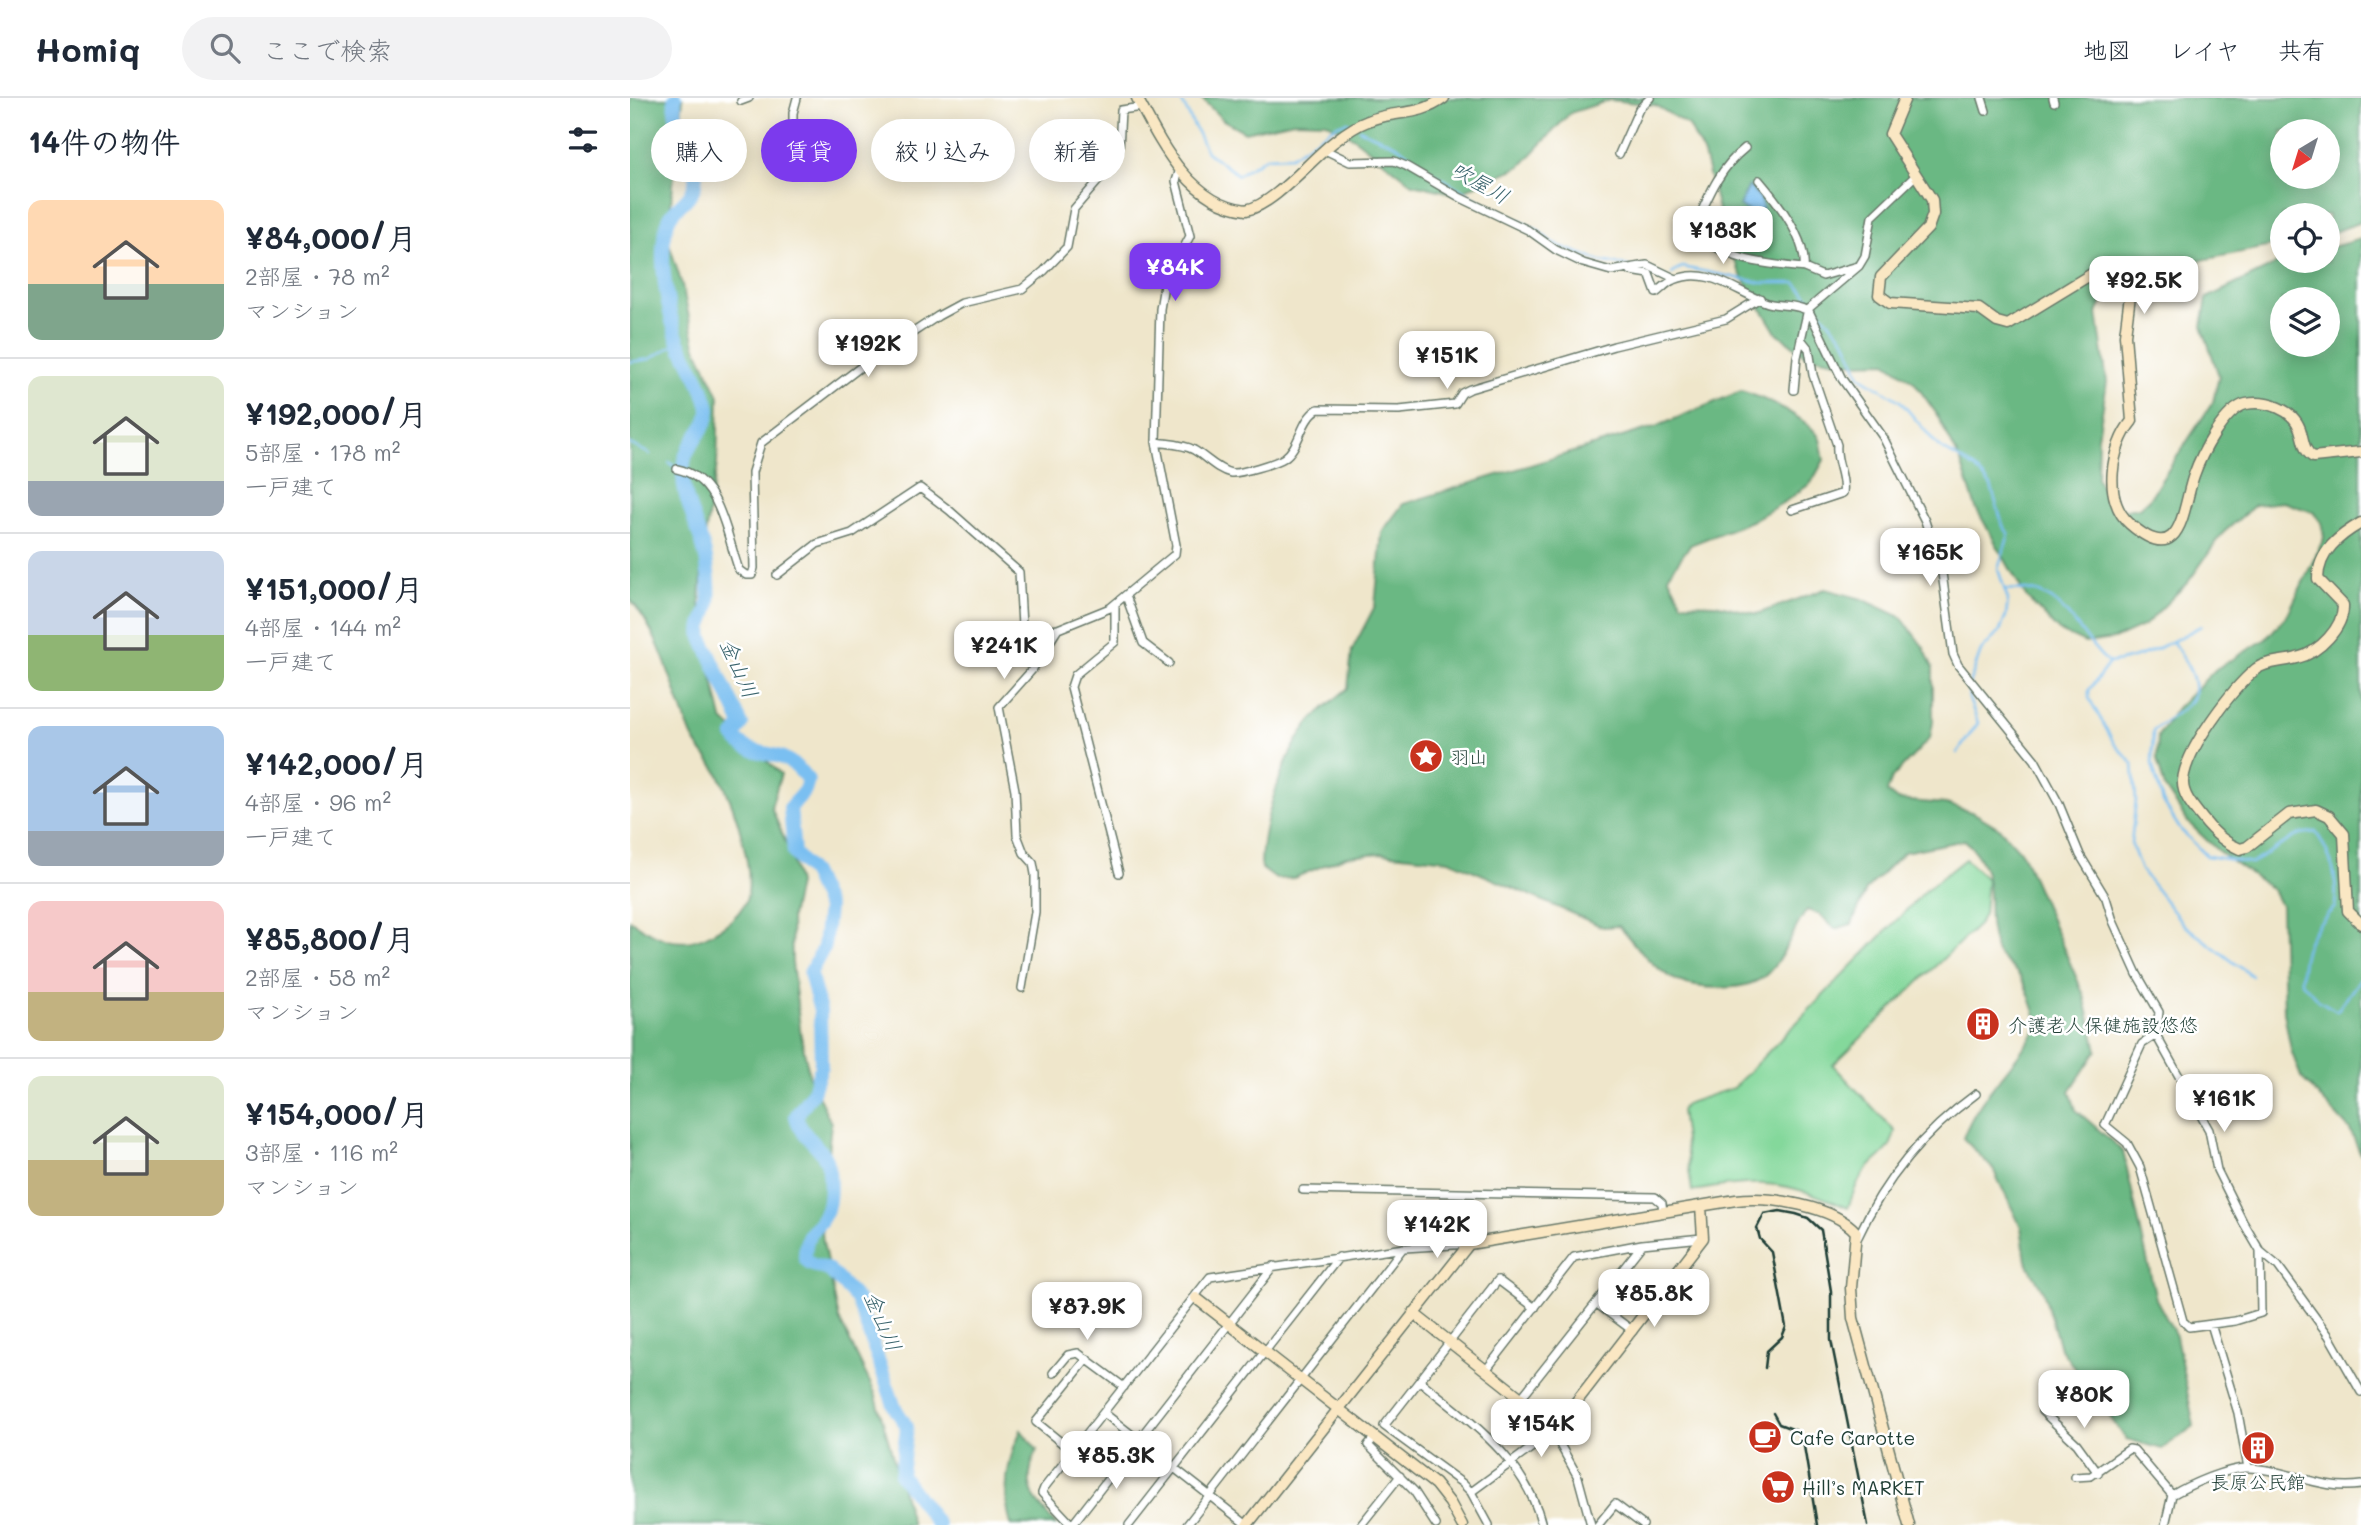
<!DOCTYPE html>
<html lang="ja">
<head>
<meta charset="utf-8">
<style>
	:root { --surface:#fff; --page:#f2f2f3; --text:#1f2937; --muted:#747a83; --line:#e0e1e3; --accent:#7c3aed }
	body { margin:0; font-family:Mali,"Klee One",sans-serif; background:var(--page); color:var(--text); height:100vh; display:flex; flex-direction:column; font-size:26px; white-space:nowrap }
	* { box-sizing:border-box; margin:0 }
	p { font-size:23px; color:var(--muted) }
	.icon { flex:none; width:38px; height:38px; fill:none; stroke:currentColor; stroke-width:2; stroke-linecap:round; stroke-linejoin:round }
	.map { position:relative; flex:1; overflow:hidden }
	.sheet { display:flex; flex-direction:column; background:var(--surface); width:630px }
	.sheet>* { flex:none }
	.banner { position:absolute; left:21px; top:21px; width:665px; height:63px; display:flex; gap:14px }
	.needle { width:46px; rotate:218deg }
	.fabs { position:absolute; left:1640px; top:21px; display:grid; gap:14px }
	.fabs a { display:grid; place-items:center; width:70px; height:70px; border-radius:50%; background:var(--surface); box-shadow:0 4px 18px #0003; font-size:35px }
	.price { position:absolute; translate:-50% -60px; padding:0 16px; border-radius:14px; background:#fff; color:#222; font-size:23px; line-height:46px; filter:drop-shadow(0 2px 4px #0008) }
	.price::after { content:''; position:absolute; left:50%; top:42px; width:21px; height:16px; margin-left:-10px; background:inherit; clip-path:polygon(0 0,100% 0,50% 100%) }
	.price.on { background:var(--accent); color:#fff }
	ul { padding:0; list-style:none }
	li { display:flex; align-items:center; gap:21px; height:175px; padding:0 28px }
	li+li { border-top:2px solid var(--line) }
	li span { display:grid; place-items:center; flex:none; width:196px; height:140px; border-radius:14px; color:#555 }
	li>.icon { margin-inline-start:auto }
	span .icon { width:84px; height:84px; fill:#fffc; stroke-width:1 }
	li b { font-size:30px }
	h2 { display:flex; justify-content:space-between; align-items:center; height:84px; padding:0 28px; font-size:30px }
	.tag { padding:0 24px; border-radius:32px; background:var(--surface); box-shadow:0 4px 18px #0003; font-size:24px; line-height:63px }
	.tag.on { background:var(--accent); color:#fff }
	header { display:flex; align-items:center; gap:42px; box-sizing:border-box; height:98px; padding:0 35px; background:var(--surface); border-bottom:2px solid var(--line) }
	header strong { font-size:33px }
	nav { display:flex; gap:38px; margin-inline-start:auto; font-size:24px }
	.search { width:490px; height:63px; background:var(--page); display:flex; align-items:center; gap:18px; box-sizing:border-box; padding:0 24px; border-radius:38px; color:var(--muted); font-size:26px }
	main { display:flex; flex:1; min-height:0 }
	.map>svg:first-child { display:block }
	.green { fill:#84d89b; stroke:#528a68; stroke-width:2 }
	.forest { fill:#6bb883; stroke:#457a5c; stroke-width:2; fill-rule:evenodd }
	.water { fill:#7abff1; stroke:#4c7e92; stroke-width:2 }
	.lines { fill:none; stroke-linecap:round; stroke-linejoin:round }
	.stream { stroke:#7abff1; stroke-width:2.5 }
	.river { stroke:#7abff1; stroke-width:14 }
	.street-casing { stroke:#687869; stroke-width:10 }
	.secondary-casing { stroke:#687869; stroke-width:13 }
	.street { stroke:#fff; stroke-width:7 }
	.secondary { stroke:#fae7c3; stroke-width:10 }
	.rail { stroke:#1f3d34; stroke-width:2.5 }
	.labels { text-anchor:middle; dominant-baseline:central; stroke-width:5; stroke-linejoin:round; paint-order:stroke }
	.poi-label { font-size:19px; fill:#1f3d34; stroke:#fff; text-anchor:start }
	.water-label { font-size:21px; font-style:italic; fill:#3a646d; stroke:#fff }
</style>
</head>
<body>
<header>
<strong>Homiq</strong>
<div class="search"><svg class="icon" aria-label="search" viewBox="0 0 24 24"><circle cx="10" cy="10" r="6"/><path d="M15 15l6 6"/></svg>ここで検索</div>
<nav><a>地図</a><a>レイヤ</a><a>共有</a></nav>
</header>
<main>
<section class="sheet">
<h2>14件の物件<svg class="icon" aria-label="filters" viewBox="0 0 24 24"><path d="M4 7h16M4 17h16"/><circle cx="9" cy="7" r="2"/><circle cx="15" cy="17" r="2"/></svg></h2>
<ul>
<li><span style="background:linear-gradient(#ffd9b3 60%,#7fa58c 0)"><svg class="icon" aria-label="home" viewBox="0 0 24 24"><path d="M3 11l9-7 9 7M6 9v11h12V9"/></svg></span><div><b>¥84,000/月</b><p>2部屋 · 78 m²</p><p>マンション</p></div></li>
<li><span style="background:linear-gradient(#dfe7d0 75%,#9aa5b1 0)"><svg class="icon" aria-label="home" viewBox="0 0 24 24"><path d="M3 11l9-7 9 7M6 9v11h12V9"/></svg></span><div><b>¥192,000/月</b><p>5部屋 · 178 m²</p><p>一戸建て</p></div></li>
<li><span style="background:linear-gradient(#c9d6e8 60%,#8fb573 0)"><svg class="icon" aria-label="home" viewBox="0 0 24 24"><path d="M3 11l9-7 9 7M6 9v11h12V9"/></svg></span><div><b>¥151,000/月</b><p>4部屋 · 144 m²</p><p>一戸建て</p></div></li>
<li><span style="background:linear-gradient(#a9c7e8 75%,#9aa5b1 0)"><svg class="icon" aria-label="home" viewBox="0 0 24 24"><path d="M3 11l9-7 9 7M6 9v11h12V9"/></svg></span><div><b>¥142,000/月</b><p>4部屋 · 96 m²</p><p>一戸建て</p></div></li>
<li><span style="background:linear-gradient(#f6c9c9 65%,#c2b280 0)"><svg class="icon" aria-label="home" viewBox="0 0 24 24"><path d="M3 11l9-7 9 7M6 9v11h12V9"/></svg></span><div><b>¥85,800/月</b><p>2部屋 · 58 m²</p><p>マンション</p></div></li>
<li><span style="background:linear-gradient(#dfe7d0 60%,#c2b280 0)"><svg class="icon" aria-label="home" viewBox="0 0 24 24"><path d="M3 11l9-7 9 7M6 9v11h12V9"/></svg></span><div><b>¥154,000/月</b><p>3部屋 · 116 m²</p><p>マンション</p></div></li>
</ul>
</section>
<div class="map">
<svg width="1731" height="1427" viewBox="0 0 1731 1427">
	<rect width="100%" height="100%" fill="#fff"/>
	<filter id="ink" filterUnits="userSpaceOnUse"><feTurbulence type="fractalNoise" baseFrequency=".0143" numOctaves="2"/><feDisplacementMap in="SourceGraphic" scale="14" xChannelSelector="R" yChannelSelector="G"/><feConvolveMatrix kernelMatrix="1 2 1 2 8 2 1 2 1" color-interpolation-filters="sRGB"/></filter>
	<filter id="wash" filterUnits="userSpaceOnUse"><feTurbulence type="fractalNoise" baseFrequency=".00686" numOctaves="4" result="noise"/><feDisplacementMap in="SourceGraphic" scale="28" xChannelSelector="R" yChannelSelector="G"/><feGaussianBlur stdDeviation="1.57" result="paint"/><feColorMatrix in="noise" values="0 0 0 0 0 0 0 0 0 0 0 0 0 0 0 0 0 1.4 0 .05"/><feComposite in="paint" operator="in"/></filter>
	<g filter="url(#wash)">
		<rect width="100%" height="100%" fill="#efe6cb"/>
		<path class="green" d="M1335 761 1357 781 1354 816 1349 826 1203 967 1265 1033C1260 1055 1253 1054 1239 1069 1228 1080 1223 1095 1218 1110 1155 1082 1129 1081 1062 1093L1051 1013 1055 1006 1103 990 1296 792Z"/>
		<path class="forest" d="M0 0H53L37 139 52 187 65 247 89 298 87 366 73 450 70 505 77 557 92 621 151 676 141 709 161 757 168 786 161 819 162 865 171 938 180 980 201 1025 191 1125 193 1144 209 1221 245 1295 282 1427H0V822C27 841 51 853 82 835 94 829 107 819 114 807 129 781 104 706 90 679 83 663 68 653 61 636 43 592 32 538 0 501Z
			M571 0H1731V124L1698 136V117H1652V146L1552 166 1488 172 1467 215 1477 284 1468 339 1467 380 1483 413 1509 410 1519 401 1583 304 1589 278 1572 228 1577 200 1653 163H1698V150L1731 141V1057L1720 1032 1671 979 1661 952 1654 914 1651 808 1643 792 1587 752 1558 724 1535 690 1527 662 1528 638 1547 610 1586 571 1636 541 1658 516 1694 440 1692 425 1683 414 1653 404 1625 407 1593 435 1558 484 1515 527 1484 541 1455 545 1429 533 1396 499 1346 410 1331 364 1306 315 1284 284 1256 264 1217 265 1175 257 1145 233 1110 175 1095 139 1074 57 1059 28 1025 7 980 2 940 15 891 68 826 96 783 86 724 40 696 24 664 23 615 34 593 22ZM1652 33H1698V79H1652ZM1652 201H1698V247H1652Z
			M1111 293C1132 299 1176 319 1189 339 1192 345 1192 355 1194 362L1181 385 1156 403 1121 423 1060 447 1038 478 1052 505 1085 506 1127 516 1195 491 1232 501 1271 519 1294 550 1303 570V624L1300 640 1262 680 1257 694 1267 702 1316 706 1344 715 1369 730 1392 755 1454 897 1467 952 1440 993 1446 1012 1493 1053 1526 1201 1546 1238 1564 1328 1532 1351 1496 1341 1430 1250 1413 1193 1396 1163 1391 1129 1363 1071 1333 1040C1349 996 1387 967 1409 926 1403 910 1398 888 1388 876 1382 868 1370 862 1366 852 1350 808 1374 782 1335 742L1274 754 1236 792 1222 826 1205 831 1189 816 1177 812C1162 832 1155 859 1137 876 1119 894 1070 892 1048 883 1024 872 1005 847 989 828L973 829 819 762 752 755 716 758 664 780 646 781 631 770C631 727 653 656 681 623 691 611 706 601 718 590L722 552 745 508 752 434 773 406 1028 328Z
			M391 1332 407 1352C391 1389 402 1399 426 1427H381C372 1395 377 1362 391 1332Z"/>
		<path class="water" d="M1119 88 1130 100 1133 111 1125 117 1109 108Z"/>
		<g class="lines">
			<path class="stream" d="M550 0 577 54 608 77 636 59 661 58 707 27 717 24 724 28
				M729 31 768 48 795 70 853 105 906 131 924 146 970 163 998 168
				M1011 170 1037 180
				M1042 176 1052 169 1133 185H1166L1216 243 1230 278 1270 303 1309 349 1345 370 1361 388 1373 428 1379 436 1368 471 1378 502 1376 518 1370 533 1351 553 1338 589 1339 601 1348 625 1327 655
				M0 264 20 261 49 244
				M0 346 20 356
				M39 364 47 371
				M1374 491C1384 492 1394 491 1402 493 1436 498 1455 547 1479 565 1512 561 1542 544 1571 528
				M1543 544C1552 559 1575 587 1559 605 1549 616 1534 622 1523 633L1522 666 1533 704 1550 731 1577 758 1622 765 1669 736 1686 734C1702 759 1708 779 1705 809 1681 831 1671 850 1671 883L1688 902 1707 913 1731 880
				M1479 565 1459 592V600L1484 645 1503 666 1506 702 1501 745 1511 772 1554 827 1622 878"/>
			<path class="river" d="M45 0C42 28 60 45 65 71 70 101 47 103 39 121 25 154 38 220 52 252
				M49 244C56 259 79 298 79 312 78 332 57 344 54 364 48 401 73 432 77 467 79 480 81 497 78 510 75 523 69 527 72 540L112 627 104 638C116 656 135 653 153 660 162 664 172 674 178 682L175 692 160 710 164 755 182 775 198 810 194 849 180 875 190 913 191 969 183 994 166 1018C171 1041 195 1047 199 1072 200 1084 201 1105 195 1116 186 1135 175 1130 175 1160L180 1166 199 1172 227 1201 265 1310 277 1329 271 1377 308 1427"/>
		</g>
	</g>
	<g filter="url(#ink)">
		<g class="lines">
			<g class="street-casing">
				<path id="street" d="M1352 0 1356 13
					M1423 0 1424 4
					M111 3 119 0
					M163 41V15L167 0
					M1115 50C1091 69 1080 94 1068 122 1070 126 1071 134 1074 138 1091 163 1146 167 1174 170
					M695 52 720 64 764 63 776 68 831 100 898 132 926 152 953 165 981 173 1017 167 1046 181
					M989 56 1009 11 1020 0
					M1285 78 1242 119 1235 158 1229 168 1178 211 1212 281 1253 339 1295 423 1312 475 1323 556 1328 567 1405 662 1429 706 1450 757 1476 800 1483 823 1507 876 1529 914 1526 937 1579 1032 1587 1072 1613 1124 1630 1153 1648 1168 1699 1238 1731 1294
					M1129 82C1147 103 1177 142 1174 170L1193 178 1228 168
					M1001 173 1019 176 1026 195C1032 191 1037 184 1044 182 1079 167 1107 195 1138 205 1152 209 1163 205 1176 212
					M1164 292 1167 259 1178 211
					M526 344C538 346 553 346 564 352 576 359 587 372 601 375 608 376 647 365 654 360 671 348 670 322 688 311L769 312 825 306 832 295 840 291 984 248 1096 221 1130 200
					M47 371C91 380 96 437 109 472L116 477H122L124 470 122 374 131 345 232 268 308 218 332 205 392 191 414 173 437 149 444 111 469 82 489 51 491 12 512 9
					M1162 412 1213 395C1216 378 1205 364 1207 347L1183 277 1179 251 1171 241
					M147 477 187 446 222 435 290 390 319 412 389 474 392 528C401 538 416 532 428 531
					M496 498 513 545 539 565
					M485 506V544L445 577 441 589 489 775
					M392 890 405 814V776L403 765 394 755 387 737 385 692 369 609 402 572 428 531 480 510 545 456 546 447 526 344 530 211 534 187 560 138 546 83 550 71
					M1526 937 1512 946 1475 1027 1497 1045 1510 1069 1553 1223 1559 1229 1605 1223 1631 1215 1630 1153
					M673 1092 1025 1099 1032 1105 1033 1115
					M1228 1139C1254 1082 1295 1033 1346 996
					M967 1206 1003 1233
					M1581 1226 1608 1315 1618 1370
					M856 1272 944 1159 1012 1146 1072 1140
					M423 1275 438 1257 448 1255 494 1289
					M790 1283C839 1323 896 1361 912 1427
					M891 1300 1012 1147
					M1412 1313 1447 1346 1468 1375
					M474 1315 617 1427
					M745 1339 738 1347 784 1393 806 1427
					M443 1354 406 1324 457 1261
					M1445 1379 1461 1378 1499 1351 1504 1352 1542 1397
					M841 1394 923 1334 948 1379 961 1427
					M442 1427 412 1395 414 1390 580 1179 774 1150 839 1146
					M442 1427 644 1168
					M499 1427 709 1159
					M557 1427 773 1150
					M731 1427 770 1378
					M859 1427 841 1394 832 1385 754 1328 868 1182 905 1210
					M968 1427 985 1406 1013 1427
					M1535 1427 1542 1397C1559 1387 1598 1369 1619 1370 1658 1371 1691 1393 1731 1387"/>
			</g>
			<g class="secondary-casing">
				<path id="secondary" d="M507 0C531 45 559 105 616 112 644 107 681 61 705 43 714 36 727 27 738 23 766 11 787 20 814 0
					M1275 0 1260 36 1302 102 1303 116 1298 130 1251 179 1249 197 1260 205 1349 211 1367 224 1378 227 1478 166 1490 167 1502 182 1495 237 1502 323C1481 348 1472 402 1500 426 1553 472 1552 410 1564 377 1571 357 1594 311 1616 306 1636 302 1663 311 1670 331 1674 343 1673 352 1683 359L1731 354
					M1731 425C1710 437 1688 454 1688 481L1713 507C1714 529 1689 555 1667 560 1654 564 1636 563 1626 571 1602 591 1555 652 1553 683 1552 697 1564 710 1572 720 1582 733 1595 745 1610 751L1617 749 1659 716 1686 712 1699 718 1714 736 1718 813 1731 826
					M566 1200 805 1386 820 1405 832 1427
					M783 1215 891 1300 923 1334 1073 1140 1071 1108
					M617 1427 839 1146 1106 1102C1140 1098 1203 1108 1226 1134L1221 1190 1223 1220 1279 1427"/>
			</g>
			<use href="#street" class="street"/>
			<use href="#secondary" class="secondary"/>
			<path class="rail" d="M1135 1270 1137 1253 1152 1239 1156 1229 1142 1154 1130 1141 1127 1130 1134 1116 1150 1113 1166 1116 1178 1120 1191 1132 1201 1193V1242L1238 1427
				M1143 1315 1149 1326 1165 1332 1173 1342 1187 1427"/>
		</g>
	</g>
	<defs>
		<g id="sight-disc" transform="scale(1.75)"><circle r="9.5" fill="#c8321e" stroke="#fff"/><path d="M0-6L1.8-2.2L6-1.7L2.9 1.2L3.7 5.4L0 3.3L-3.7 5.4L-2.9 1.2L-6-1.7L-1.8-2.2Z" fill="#fff"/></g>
		<g id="building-disc" transform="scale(1.75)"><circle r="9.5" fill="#c8321e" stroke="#fff"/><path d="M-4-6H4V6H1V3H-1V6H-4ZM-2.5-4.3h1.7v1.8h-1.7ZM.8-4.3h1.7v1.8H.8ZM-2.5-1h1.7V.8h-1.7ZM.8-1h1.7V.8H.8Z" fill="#fff"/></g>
		<g id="cafe-disc" transform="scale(1.75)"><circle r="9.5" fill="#c8321e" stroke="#fff"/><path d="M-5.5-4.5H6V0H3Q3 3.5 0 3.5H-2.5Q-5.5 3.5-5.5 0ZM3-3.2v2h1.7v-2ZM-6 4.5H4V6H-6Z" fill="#fff"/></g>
		<g id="supermarket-disc" transform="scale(1.75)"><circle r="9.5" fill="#c8321e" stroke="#fff"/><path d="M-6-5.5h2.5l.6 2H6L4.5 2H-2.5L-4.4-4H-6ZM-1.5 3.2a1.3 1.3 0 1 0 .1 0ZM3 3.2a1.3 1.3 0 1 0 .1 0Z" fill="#fff"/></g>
	</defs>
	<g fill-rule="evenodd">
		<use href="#sight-disc" x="796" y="658"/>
		<use href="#building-disc" x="1353" y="926"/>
		<use href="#cafe-disc" x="1135" y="1339"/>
		<use href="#building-disc" x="1628" y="1350"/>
		<use href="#supermarket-disc" x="1148" y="1389"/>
	</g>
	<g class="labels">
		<g class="poi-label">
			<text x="820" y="658">羽山</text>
			<text x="1378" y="926">介護老人保健施設悠悠</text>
			<text x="1160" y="1339">Cafe Carotte</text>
			<text x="1628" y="1383" text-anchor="middle">長原公民館</text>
			<text x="1172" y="1389">Hill’s MARKET</text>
		</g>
		<g class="water-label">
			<text transform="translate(851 84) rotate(30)">吹屋川</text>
			<text transform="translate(110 570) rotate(66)">金山川</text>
			<text transform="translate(254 1223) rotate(67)">金山川</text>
		</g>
	</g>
</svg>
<div class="fabs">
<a><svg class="needle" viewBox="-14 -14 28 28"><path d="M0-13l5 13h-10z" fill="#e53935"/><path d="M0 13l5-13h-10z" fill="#747a83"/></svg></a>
<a><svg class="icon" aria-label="locate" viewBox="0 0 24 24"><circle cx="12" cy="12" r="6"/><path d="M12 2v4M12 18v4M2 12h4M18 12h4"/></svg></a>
<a><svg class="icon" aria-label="layers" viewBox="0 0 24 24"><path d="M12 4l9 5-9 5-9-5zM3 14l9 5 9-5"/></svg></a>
</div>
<b class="price" style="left:1093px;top:168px">¥183K</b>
<b class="price on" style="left:545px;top:205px">¥84K</b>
<b class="price" style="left:1514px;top:218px">¥92.5K</b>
<b class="price" style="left:238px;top:281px">¥192K</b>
<b class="price" style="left:817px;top:293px">¥151K</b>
<b class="price" style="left:1300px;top:490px">¥165K</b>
<b class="price" style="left:374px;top:583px">¥241K</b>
<b class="price" style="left:1594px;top:1036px">¥161K</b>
<b class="price" style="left:807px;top:1162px">¥142K</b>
<b class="price" style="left:1024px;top:1231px">¥85.8K</b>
<b class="price" style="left:457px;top:1244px">¥87.9K</b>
<b class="price" style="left:1454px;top:1332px">¥80K</b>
<b class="price" style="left:911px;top:1361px">¥154K</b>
<b class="price" style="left:486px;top:1393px">¥85.3K</b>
<div class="banner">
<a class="tag">購入</a>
<a class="tag on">賃貸</a>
<a class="tag">絞り込み</a>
<a class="tag">新着</a>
</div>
</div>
</main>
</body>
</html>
